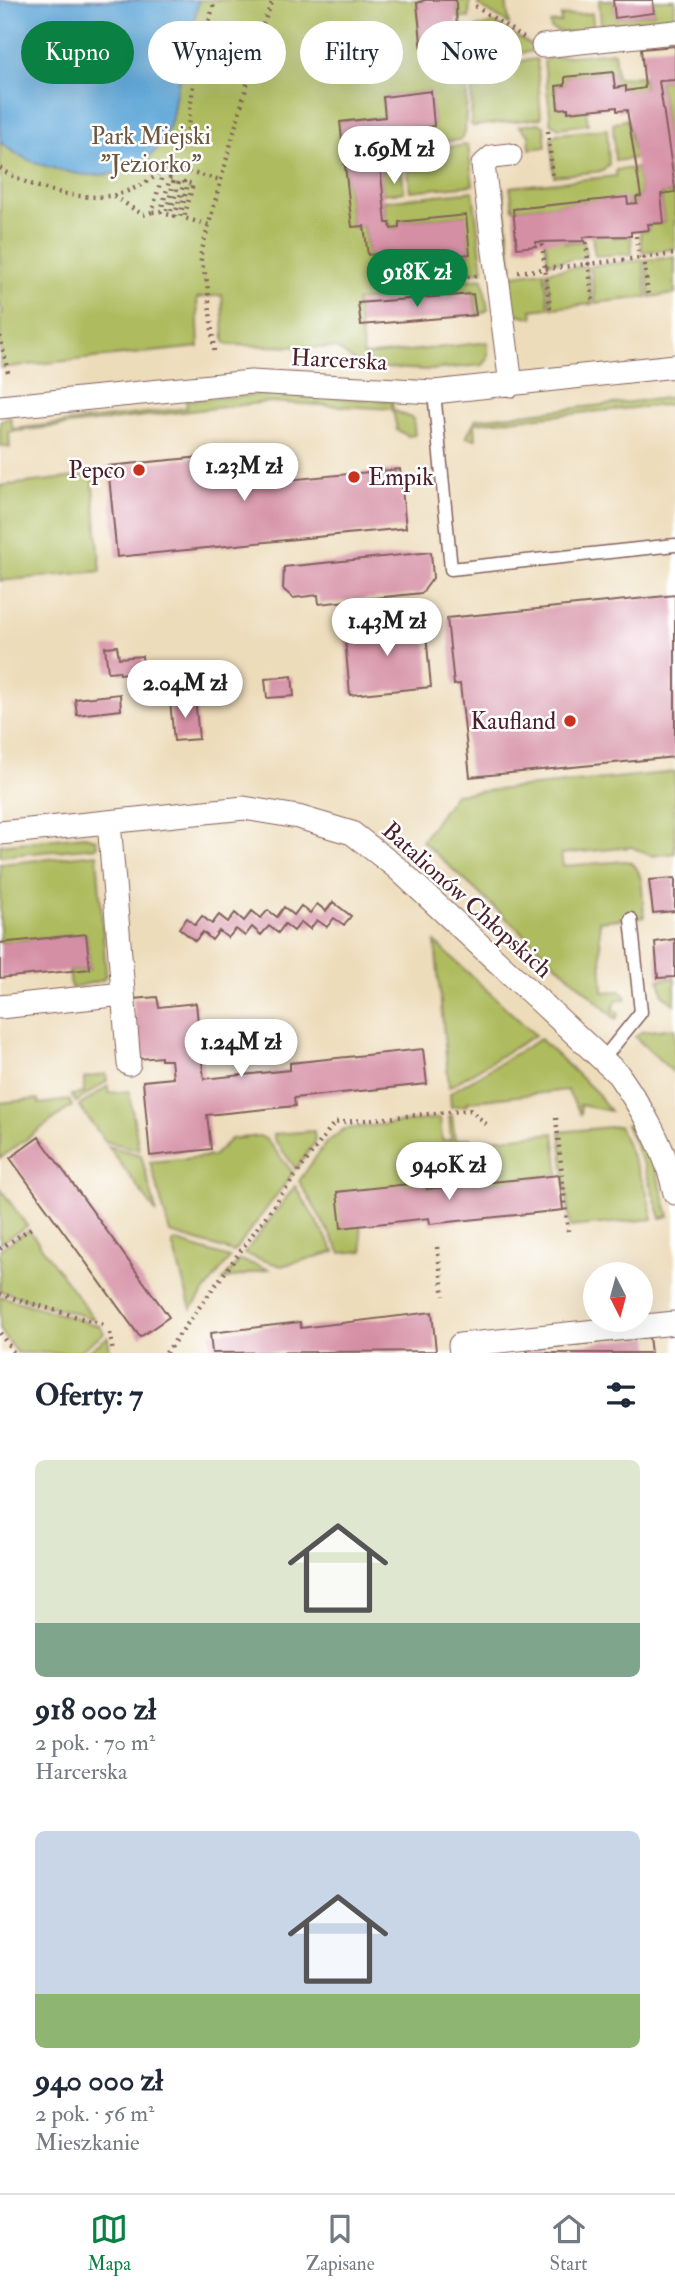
<!DOCTYPE html>
<html lang="pl">
<head>
<meta charset="utf-8">
<style>
	:root { --surface:#fff; --page:#f2f2f3; --text:#1f2937; --muted:#747a83; --line:#e0e1e3; --accent:#0b8043 }
	body { margin:0; font-family:"IM FELL Double Pica",serif; background:var(--page); color:var(--text); height:100vh; display:flex; flex-direction:column; font-size:26px; white-space:nowrap }
	* { box-sizing:border-box; margin:0 }
	p { font-size:23px; color:var(--muted) }
	.icon { flex:none; width:38px; height:38px; fill:none; stroke:currentColor; stroke-width:2; stroke-linecap:round; stroke-linejoin:round }
	.map { position:relative; height:1353px; overflow:hidden }
	.details { display:flex; flex-direction:column; background:var(--surface); flex:1 }
	.details>* { flex:none }
	.banner { position:absolute; left:21px; top:21px; width:634px; height:63px; display:flex; gap:14px }
	.needle { width:46px; rotate:174deg }
	.fabs { position:absolute; left:583px; top:1262px; display:grid; gap:14px }
	.fabs a { display:grid; place-items:center; width:70px; height:70px; border-radius:50%; background:var(--surface); box-shadow:0 7px 28px #0002; font-size:35px }
	.price { position:absolute; translate:-50% -60px; padding:0 16px; border-radius:24px; background:#fff; color:#222; font-size:23px; line-height:46px; filter:drop-shadow(0 2px 4px #0008) }
	.price::after { content:''; position:absolute; left:50%; top:42px; width:21px; height:16px; margin-left:-10px; background:inherit; clip-path:polygon(0 0,100% 0,50% 100%) }
	.price.current { background:var(--accent); color:#fff }
	ul { padding:0; list-style:none }
	li { display:grid; align-content:center; gap:14px; height:371px; padding:0 35px }
	li span { display:grid; place-items:center; height:217px; border-radius:10px; color:#555 }
	li>.icon { margin-inline-start:auto }
	span .icon { width:126px; height:126px; fill:#fffc; stroke-width:1 }
	li b { font-size:30px }
	h2 { display:flex; justify-content:space-between; align-items:center; height:84px; padding:0 35px; font-size:30px }
	.tag { padding:0 24px; border-radius:32px; background:var(--surface); box-shadow:0 7px 28px #0002; font-size:24px; line-height:63px }
	.tag.current { background:var(--accent); color:#fff }
	.tab-bar { display:flex; justify-content:space-around; align-items:center; height:98px; border-top:2px solid var(--line); background:var(--surface); font-size:19px; color:var(--muted) }
	.tab-bar a { display:grid; justify-items:center; gap:4px }
	.tab-bar .current { color:var(--accent) }
	.map>svg:first-child { display:block }
	.green { fill:#aebc5f; stroke:#7c6e45; stroke-width:2 }
	.water { fill:#62a9d9; stroke:#566482; stroke-width:2 }
	.building { fill:#d58fa5 }
	.lines { fill:none; stroke-linecap:round; stroke-linejoin:round }
	.service-casing { stroke:#83615d; stroke-width:15 }
	.minor-casing { stroke:#83615d; stroke-width:25 }
	.path { stroke:#83615d; stroke-width:4.5; stroke-dasharray:2 5; stroke-linecap:butt }
	.service { stroke:#fff; stroke-width:12 }
	.minor { stroke:#fff; stroke-width:23 }
	.poi-dot { fill:#c8321e; stroke:#fff; stroke-width:2.5 }
	.labels { text-anchor:middle; dominant-baseline:central; stroke-width:5; stroke-linejoin:round; paint-order:stroke }
	.park-label { font-size:24px; fill:#6d563d; stroke:#fff }
	.street-label { font-size:24px; fill:#4a1f2b; stroke:#fff }
	.poi-label { font-size:24px; fill:#4a1f2b; stroke:#fff; text-anchor:end }
</style>
</head>
<body>
<div class="map">
<svg width="675" height="1353" viewBox="0 0 675 1353">
	<rect width="100%" height="100%" fill="#fff"/>
	<filter id="ink" filterUnits="userSpaceOnUse"><feTurbulence type="fractalNoise" baseFrequency=".0143" numOctaves="2"/><feDisplacementMap in="SourceGraphic" scale="14" xChannelSelector="R" yChannelSelector="G"/><feConvolveMatrix kernelMatrix="1 2 1 2 8 2 1 2 1" color-interpolation-filters="sRGB"/></filter>
	<filter id="wash" filterUnits="userSpaceOnUse"><feTurbulence type="fractalNoise" baseFrequency=".00686" numOctaves="4" result="noise"/><feDisplacementMap in="SourceGraphic" scale="28" xChannelSelector="R" yChannelSelector="G"/><feGaussianBlur stdDeviation="1.57" result="paint"/><feColorMatrix in="noise" values="0 0 0 0 0 0 0 0 0 0 0 0 0 0 0 0 0 1.4 0 .05"/><feComposite in="paint" operator="in"/></filter>
	<g filter="url(#wash)">
		<rect width="100%" height="100%" fill="#eddcba"/>
		<path class="green" d="M0 0H425L417 4 422 52 457 49 455 30 470 28 465 133 460 140 414 144 412 129 434 126 430 91 383 97 385 117 340 122 352 227 364 226 368 255 383 253 394 258 396 280 375 282V289L483 278 488 310 477 316 474 291 356 301 364 356 488 342V359L483 365 430 370 362 367 336 348 228 345 224 341 222 295 197 298 199 347 0 368V314L3 313 0 305Z
			M470 0 469 18H458L456 1Z
			M478 0H506L509 24 478 5Z
			M599 0H613L616 18 654 13 653 0H675V18L601 25Z
			M592 13 594 29 563 33 551 29 550 23 561 22V16Z
			M495 23 536 48V51L475 58 476 27Z
			M614 52 617 78 643 76 645 88 626 91 625 86 615 88 613 72 565 77V85L556 86 558 108H568V112L586 110 588 124 559 128 551 123 544 62 548 58Z
			M537 59 541 118 473 126 471 124 473 66Z
			M675 80V188L659 81Z
			M627 119 636 158 615 161 613 124Z
			M539 123 544 126 546 147 530 149 529 135 519 126Z
			M607 129 609 164 603 171 554 176 551 138 557 134Z
			M377 141 400 153 404 192 383 194Z
			M468 145 473 185 410 191 406 151Z
			M637 168 641 196 636 197 637 203 628 204 627 198 513 209 510 187 616 176V170Z
			M503 188 512 268 505 269 497 189Z
			M473 191 483 271 450 275 448 252 451 256 470 254 465 215 399 222V228L391 229 390 223H386L384 201Z
			M675 192V249L642 252 640 231 649 230 648 224 664 223 661 194Z
			M612 234 613 238 631 236 632 254 595 256 592 236Z
			M564 239 565 243 584 241 586 257 548 263 545 241Z
			M440 253 443 275 404 279 402 262Z
			M675 257V294L650 297 646 260Z
			M643 260 647 297 595 303 591 266Z
			M587 266 592 304 552 308 547 271Z
			M544 271 549 308 532 310 533 318 510 312 506 276Z
			M272 394 392 401 393 409 268 402 9 432 10 448 0 445V421L10 417 13 429 187 408 186 400Z
			M675 397V404L475 423 476 439 466 437 476 419Z
			M393 410 413 419 415 435 408 436 397 430Z
			M92 475 101 571 0 581V486Z
			M675 772V853L651 856 632 847 561 854 563 866 626 861C646 865 642 900 644 917L599 921 603 992 621 991 626 998 624 1000 617 999 613 1009 619 1013 616 1019 422 841 455 794Z
			M84 836 96 839 97 847 0 856V845Z
			M97 854 106 974 103 980 71 988 69 971 90 969 86 934 0 943V864Z
			M435 942 535 1035 449 1087Z
			M675 978V1005L663 995 659 980Z
			M675 1028V1074L635 1037 641 1032Z
			M540 1039 597 1093 610 1111 580 1105 581 1115 567 1090 467 1102V1105L451 1107 450 1093Z
			M106 1074 107 1081 76 1102 71 1095 84 1093V1078Z
			M108 1086 109 1093 129 1091 139 1150 105 1141 79 1106Z
			M38 1099 39 1104 69 1100 72 1106 0 1158V1103Z
			M452 1115 455 1140 470 1138V1141L554 1133 559 1175 427 1189 426 1183 360 1225 363 1251 341 1253 299 1181 325 1144 344 1129 440 1118 442 1140H451L449 1116Z
			M626 1125 637 1126 646 1134 669 1216 661 1218 643 1163Z
			M619 1126 646 1190 653 1219 570 1227 560 1132Z
			M314 1131 315 1142 296 1169 274 1139V1134Z
			M260 1136 267 1140 293 1173 234 1252 170 1233 150 1162 213 1156 231 1139Z
			M108 1146 141 1155 157 1214Z
			M295 1186 335 1252 281 1266 244 1254Z
			M0 1188 27 1226 0 1243Z
			M29 1230 94 1319 0 1291V1249Z
			M174 1241 230 1258 191 1309 172 1243Z
			M240 1260 269 1269 223 1280Z
			M0 1296 100 1326 104 1333 77 1353H17L0 1330Z
			M108 1337 110 1353H86Z"/>
		<path class="water" d="M0 0H199C192 30 185 59 177 89 174 99 174 110 171 121 159 166 114 181 73 173 45 167 22 161 0 142Z"/>
		<g id="blocks">
			<path class="building" d="M425 0H456L457 49 422 52 417 3Z
				M613 0H653L654 13 615 18Z
				M675 46V80L659 81 675 188V192L661 194 664 223 648 224 649 230 631 232V236L583 237 584 241 536 242V246L517 248 513 209 627 197 628 204 637 203 636 197 641 196 627 110 617 111V107L568 112V108L558 109 556 86 565 85V77L613 72 615 88 626 86V91L645 88 641 49Z
				M431 91 434 126 377 136 386 223H390L391 229 399 228V222L466 215 470 254 451 256 450 252 440 253 402 262V257L384 260 383 253 368 255 364 226 352 227 340 122 385 117 383 97Z
				M473 294 476 315 361 325 358 303Z
				M284 449 287 480 400 469 406 528 117 557 108 466Z
				M431 552 433 578 422 593 319 604 318 595 293 598 283 589 284 567Z
				M675 595V757L470 777 460 684 454 685 447 618Z
				M411 622 426 634 431 687 350 695 344 628Z
				M117 646 119 658 142 656 144 671 120 674 119 671 108 672 105 647Z
				M292 676 294 696 267 698 265 679Z
				M120 694 121 710 77 715 75 699Z
				M195 698 199 739 174 741 170 701Z
				M675 878V911L653 913 649 880Z
				M333 902 351 916 344 925 334 918 327 927 317 920 310 929 301 922 294 931 285 924 278 933 269 926 261 935 252 927 245 936 236 929 228 938 219 931 212 940 203 932 195 941 179 928 187 918 195 925 202 916 212 924 219 915 228 922 235 913 244 921 252 911 261 918 268 910 277 917 284 907 294 915 301 906 310 913 317 904 326 911Z
				M86 934 90 969 0 978V943Z
				M675 939V977L658 978 655 942Z
				M157 997 159 1007 196 1003 204 1079 290 1070V1063L423 1049 427 1084 294 1098 295 1106 207 1115 211 1149 150 1156 143 1081 173 1078 171 1060H161V1057L139 1059 133 999Z
				M39 1137 169 1317 140 1337 10 1158Z
				M559 1175 563 1210 430 1224 429 1218 341 1228 337 1192 426 1182 427 1189Z
				M432 1312 436 1351 212 1353 210 1333 300 1322 301 1328Z
				M649 1337 651 1353H528L527 1350Z"/>
		</g>
	</g>
	<g filter="url(#ink)">
		<use href="#blocks" fill-opacity="0" stroke="#83615d" stroke-width="2"/>
		<g class="lines">
			<g class="service-casing">
				<path id="service" d="M434 392 451 569 675 545
					M603 1059 641 1012 631 919"/>
			</g>
			<g class="minor-casing">
				<path id="minor" d="M543 46 675 32
					M510 155 492 157 483 165 511 385
					M0 407 251 382 434 392 675 366
					M109 822 129 1064
					M0 833 244 808 298 817 352 833 397 868 618 1074C643 1110 666 1149 675 1193
					M0 1007 123 994
					M461 1353 460 1345 675 1323"/>
			</g>
			<path class="path" d="M475 6 524 38
				M548 131 553 180
				M168 167 221 180
				M0 168C28 188 80 202 115 195 135 190 153 179 168 167L167 162 188 129 194 76 215 0
				M163 172 152 212 161 211 170 178 174 179 166 214 170 215 179 181 184 182 175 216 180 217 188 183 193 184 184 218 209 225
				M114 196 143 215 152 212
				M636 236 639 258
				M586 242 593 303
				M542 244 550 308
				M644 257 648 297
				M518 272 675 254
				M377 286 477 276
				M0 336 8 372
				M214 351 207 282 200 257 264 22 273 0
				M556 1118 568 1231
				M437 1247 444 1296
				M0 1249 34 1226
				M0 1294 104 1325
				M0 1333 14 1353
				M110 1333 113 1353
				M166 1353 334 1123 470 1110 487 1125"/>
			<use href="#service" class="service"/>
			<use href="#minor" class="minor"/>
		</g>
	</g>
	<g class="poi-dot">
		<circle cx="139" cy="470" r="7"/>
		<circle cx="354" cy="477" r="7"/>
		<circle cx="570" cy="721" r="7"/>
	</g>
	<g class="labels">
		<g class="park-label">
			<text x="151" y="136">Park Miejski<tspan x="151" dy="28">"Jeziorko"</tspan></text>
		</g>
		<g class="street-label">
			<text transform="translate(339 360) rotate(3)">Harcerska</text>
			<text transform="translate(467 900) rotate(42)">Batalionów Chłopskich</text>
		</g>
		<g class="poi-label">
			<text x="125" y="470">Pepco</text>
			<text x="368" y="477" text-anchor="start">Empik</text>
			<text x="556" y="721">Kaufland</text>
		</g>
	</g>
</svg>
<div class="fabs">
<a><svg class="needle" viewBox="-14 -14 28 28"><path d="M0-13l5 13h-10z" fill="#e53935"/><path d="M0 13l5-13h-10z" fill="#747a83"/></svg></a>
</div>
<b class="price" style="left:394px;top:186px">1.69M zł</b>
<b class="price current" style="left:417px;top:309px">918K zł</b>
<b class="price" style="left:244px;top:503px">1.23M zł</b>
<b class="price" style="left:387px;top:658px">1.43M zł</b>
<b class="price" style="left:185px;top:720px">2.04M zł</b>
<b class="price" style="left:241px;top:1079px">1.24M zł</b>
<b class="price" style="left:449px;top:1202px">940K zł</b>
<div class="banner">
<a class="tag current">Kupno</a>
<a class="tag">Wynajem</a>
<a class="tag">Filtry</a>
<a class="tag">Nowe</a>
</div>
</div>
<section class="details">
<h2>Oferty: 7<svg class="icon" aria-label="filters" viewBox="0 0 24 24"><path d="M4 7h16M4 17h16"/><circle cx="9" cy="7" r="2"/><circle cx="15" cy="17" r="2"/></svg></h2>
<ul>
<li><span style="background:linear-gradient(#dfe7d0 75%,#7fa58c 0)"><svg class="icon" aria-label="home" viewBox="0 0 24 24"><path d="M3 11l9-7 9 7M6 9v11h12V9"/></svg></span><div><b>918 000 zł</b><p>2 pok. · 70 m²</p><p>Harcerska</p></div></li>
<li><span style="background:linear-gradient(#c9d6e8 75%,#8fb573 0)"><svg class="icon" aria-label="home" viewBox="0 0 24 24"><path d="M3 11l9-7 9 7M6 9v11h12V9"/></svg></span><div><b>940 000 zł</b><p>2 pok. · 56 m²</p><p>Mieszkanie</p></div></li>
</ul>
</section>
<nav class="tab-bar">
<a class="current"><svg class="icon" aria-label="map" viewBox="0 0 24 24"><path d="M3 6l6-2 6 2 6-2v14l-6 2-6-2-6 2zM9 4v14M15 6v14"/></svg>Mapa</a>
<a><svg class="icon" aria-label="saved" viewBox="0 0 24 24"><path d="M7 4h10v16l-5-4-5 4z"/></svg>Zapisane</a>
<a><svg class="icon" aria-label="home" viewBox="0 0 24 24"><path d="M3 11l9-7 9 7M6 9v11h12V9"/></svg>Start</a>
</nav>
</body>
</html>
